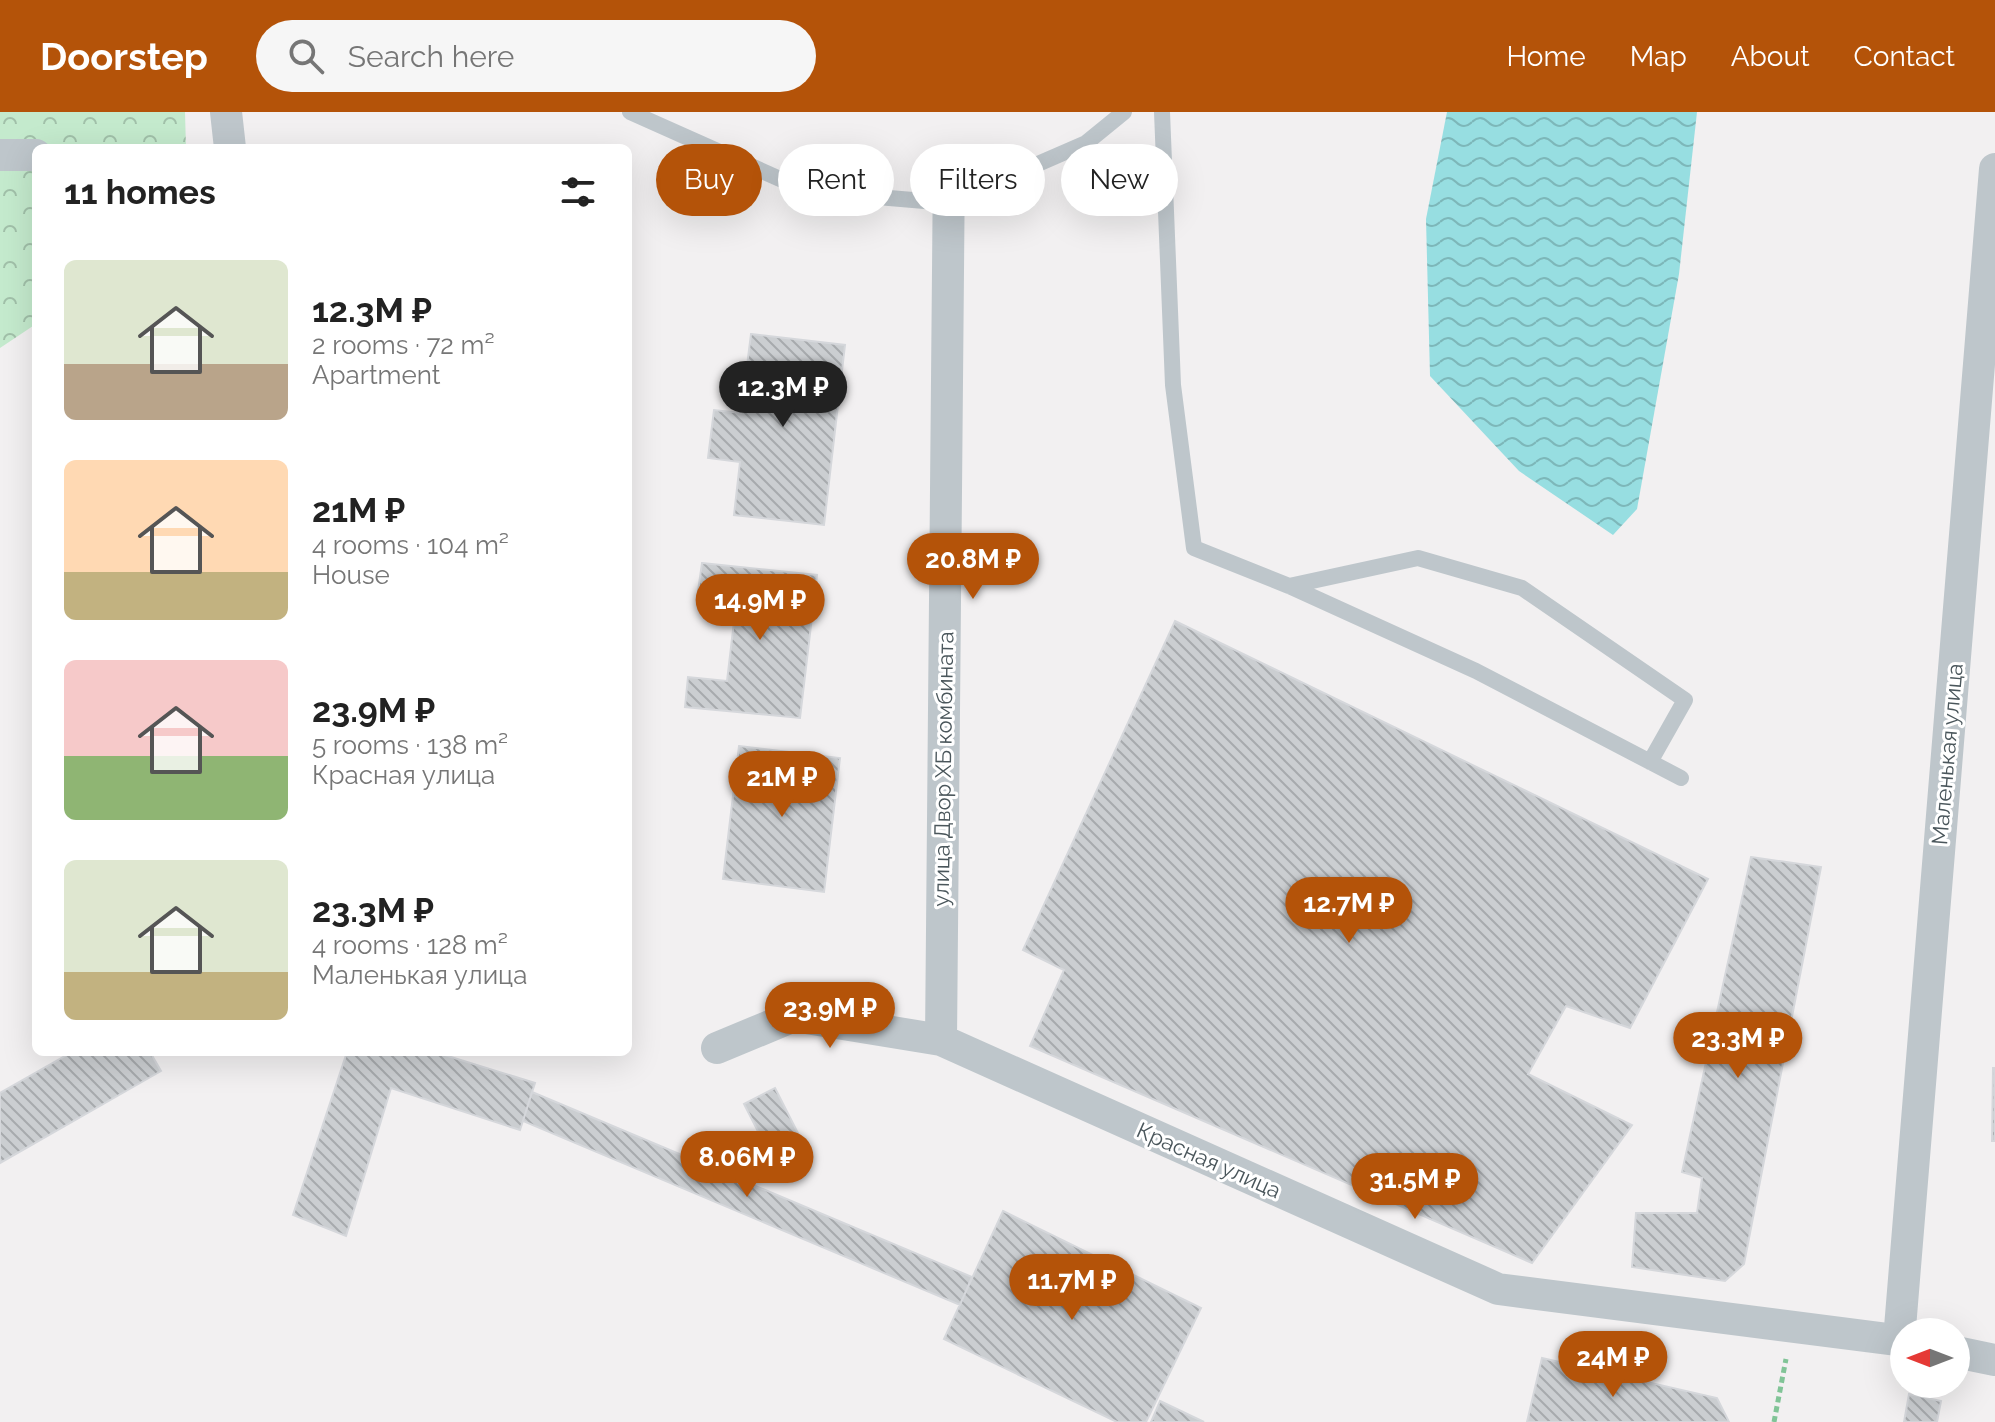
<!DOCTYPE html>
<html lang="en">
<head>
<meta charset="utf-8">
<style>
	:root { --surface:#fff; --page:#f6f6f6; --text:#222; --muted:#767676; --accent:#b45309 }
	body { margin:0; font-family:Raleway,sans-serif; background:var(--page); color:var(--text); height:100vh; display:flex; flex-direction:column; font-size:30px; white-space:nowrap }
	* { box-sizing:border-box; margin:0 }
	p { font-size:26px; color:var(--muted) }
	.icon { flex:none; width:44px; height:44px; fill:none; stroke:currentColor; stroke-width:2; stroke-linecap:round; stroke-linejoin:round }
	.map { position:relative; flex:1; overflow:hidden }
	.drawer { position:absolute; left:32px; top:32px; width:600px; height:912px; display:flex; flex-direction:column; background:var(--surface); border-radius:12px; box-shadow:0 8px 32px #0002 }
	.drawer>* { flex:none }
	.hud { position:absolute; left:656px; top:32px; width:760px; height:72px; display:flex; gap:16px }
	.needle { width:52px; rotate:270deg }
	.tools { position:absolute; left:1890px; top:1206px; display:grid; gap:16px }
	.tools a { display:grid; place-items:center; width:80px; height:80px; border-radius:50%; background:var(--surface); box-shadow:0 8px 32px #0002; font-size:40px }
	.price { position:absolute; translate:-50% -68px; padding:0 18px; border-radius:28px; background:var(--accent); color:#fff; font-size:26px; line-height:52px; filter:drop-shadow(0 2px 4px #0008) }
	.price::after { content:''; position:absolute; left:50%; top:48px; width:24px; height:18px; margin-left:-12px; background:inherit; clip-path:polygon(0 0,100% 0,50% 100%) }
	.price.current { background:#222; color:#fff }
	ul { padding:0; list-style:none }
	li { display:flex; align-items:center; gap:24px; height:200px; padding:0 32px }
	li span { display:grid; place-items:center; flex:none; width:224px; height:160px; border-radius:12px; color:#555 }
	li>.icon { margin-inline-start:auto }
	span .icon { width:96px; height:96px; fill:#fffc; stroke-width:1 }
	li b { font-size:34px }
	h2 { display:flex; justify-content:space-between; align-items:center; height:96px; padding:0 32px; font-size:34px }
	.chip { padding:0 28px; border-radius:36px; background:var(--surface); box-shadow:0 8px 32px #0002; font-size:28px; line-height:72px }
	.chip.current { background:var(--accent); color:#fff }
	header { display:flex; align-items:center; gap:48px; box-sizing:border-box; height:112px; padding:0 40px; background:var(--accent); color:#fff }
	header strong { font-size:38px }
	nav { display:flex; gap:44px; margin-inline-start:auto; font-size:28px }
	.search { width:560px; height:72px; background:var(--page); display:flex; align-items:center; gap:20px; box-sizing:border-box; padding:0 28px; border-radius:44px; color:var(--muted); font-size:30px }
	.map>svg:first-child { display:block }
	.forest { fill:url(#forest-crowns) }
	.water { fill:url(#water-waves) }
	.building { fill:url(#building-back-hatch); stroke:#d5d7db; stroke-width:2 }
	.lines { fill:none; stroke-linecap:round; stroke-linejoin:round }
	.path { stroke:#81c497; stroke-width:5; stroke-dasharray:6 4; stroke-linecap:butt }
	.service { stroke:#bec6cb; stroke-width:16 }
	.minor { stroke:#bec6cb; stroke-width:32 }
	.labels { text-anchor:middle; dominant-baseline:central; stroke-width:6; stroke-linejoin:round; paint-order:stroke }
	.street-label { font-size:22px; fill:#4a565b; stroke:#fff }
</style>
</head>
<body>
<header>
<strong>Doorstep</strong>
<div class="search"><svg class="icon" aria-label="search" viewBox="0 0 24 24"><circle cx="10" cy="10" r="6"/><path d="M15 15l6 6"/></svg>Search here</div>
<nav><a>Home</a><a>Map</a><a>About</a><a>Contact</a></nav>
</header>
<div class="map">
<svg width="1995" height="1310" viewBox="0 0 1995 1310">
	<defs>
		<pattern id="forest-crowns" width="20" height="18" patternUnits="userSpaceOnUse" patternTransform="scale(2)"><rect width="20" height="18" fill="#c4eacd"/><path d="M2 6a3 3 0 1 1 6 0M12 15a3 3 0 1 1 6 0" fill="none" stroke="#a1c0a9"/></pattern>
		<pattern id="water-waves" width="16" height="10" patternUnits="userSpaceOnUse" patternTransform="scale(2)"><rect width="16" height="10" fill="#97dee1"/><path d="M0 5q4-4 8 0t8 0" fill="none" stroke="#7db7b9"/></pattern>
		<pattern id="building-back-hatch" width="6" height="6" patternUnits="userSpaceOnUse" patternTransform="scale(2)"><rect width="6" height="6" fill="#cbced1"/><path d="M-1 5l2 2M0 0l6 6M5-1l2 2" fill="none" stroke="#a7aaad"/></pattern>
	</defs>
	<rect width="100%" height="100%" fill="#f2f0f1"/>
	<path class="forest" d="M0 0H185L186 36H36V212L0 236Z"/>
	<path class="water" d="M1447 0H1697L1679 162 1637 397 1613 423 1519 359 1430 264 1426 107Z"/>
	<path class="building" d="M751 222 845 233 824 413 734 403 740 350 708 346 714 298 741 301Z
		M702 451 817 463 800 606 685 595 688 565 727 569 737 484 698 479Z
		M1175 509 1708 767 1630 916 1566 894 1528 962 1632 1013 1532 1151 1030 934 1064 858 1023 838Z
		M739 634 840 646 824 780 723 767Z
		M1751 745 1821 755 1744 1152 1725 1169 1632 1155 1636 1101H1697L1702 1066 1682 1060Z
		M72 940H150L161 959 0 1051V981Z
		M347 940H435L535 971 520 1018 391 976 346 1124 293 1103Z
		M1993 956H1995V1029H1992Z
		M775 976 803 1031 772 1047 744 992Z
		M532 980 972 1165 960 1193 523 1009Z
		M1003 1099 1201 1196 1146 1310H1117L944 1227Z
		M1542 1246 1717 1286 1729 1310H1527Z
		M1909 1282 1941 1289 1937 1310H1904Z
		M1160 1289 1204 1310H1151Z"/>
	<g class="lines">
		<path class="path" d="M1774 1310 1786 1247"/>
		<path class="service" d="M630 0 807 79 948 91 1086 31 1124 0
			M1162 0 1173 273 1194 436 1289 474 1476 559 1681 666
			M1289 474 1418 446 1522 476 1685 588 1650 650"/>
		<path class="minor" d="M226 0 230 36
			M0 43H36
			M941 928 949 49
			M717 936 794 904 941 928 1498 1177 1904 1229
			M1899 1228 1995 57
			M1956 1240 1995 1248"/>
	</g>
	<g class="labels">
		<g class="street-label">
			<text transform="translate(1947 642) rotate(-85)">Маленькая улица</text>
			<text transform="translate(943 657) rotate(-89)">улица Двор ХБ комбината</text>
			<text transform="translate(1209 1048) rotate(24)">Красная улица</text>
		</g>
	</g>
</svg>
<div class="tools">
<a><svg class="needle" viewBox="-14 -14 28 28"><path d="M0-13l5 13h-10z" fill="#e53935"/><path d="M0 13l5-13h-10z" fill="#767676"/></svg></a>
</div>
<b class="price current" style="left:783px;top:317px">12.3M ₽</b>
<b class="price" style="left:973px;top:489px">20.8M ₽</b>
<b class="price" style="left:760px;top:530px">14.9M ₽</b>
<b class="price" style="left:782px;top:707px">21M ₽</b>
<b class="price" style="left:1349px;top:833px">12.7M ₽</b>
<b class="price" style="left:830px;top:938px">23.9M ₽</b>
<b class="price" style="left:1738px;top:968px">23.3M ₽</b>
<b class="price" style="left:747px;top:1087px">8.06M ₽</b>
<b class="price" style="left:1415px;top:1109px">31.5M ₽</b>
<b class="price" style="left:1072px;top:1210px">11.7M ₽</b>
<b class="price" style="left:1613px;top:1287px">24M ₽</b>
<div class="hud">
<a class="chip current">Buy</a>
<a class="chip">Rent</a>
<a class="chip">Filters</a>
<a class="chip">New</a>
</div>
<section class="drawer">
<h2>11 homes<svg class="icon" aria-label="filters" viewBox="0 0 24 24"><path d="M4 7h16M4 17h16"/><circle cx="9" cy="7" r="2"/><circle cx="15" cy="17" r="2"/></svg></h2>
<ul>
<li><span style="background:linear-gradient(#dfe7d0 65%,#b9a48a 0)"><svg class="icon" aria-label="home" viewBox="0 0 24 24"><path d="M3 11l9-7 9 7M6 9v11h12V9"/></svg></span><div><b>12.3M ₽</b><p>2 rooms · 72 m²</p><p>Apartment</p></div></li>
<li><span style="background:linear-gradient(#ffd9b3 70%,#c2b280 0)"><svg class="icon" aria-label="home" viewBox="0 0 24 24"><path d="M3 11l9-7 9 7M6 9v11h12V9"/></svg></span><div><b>21M ₽</b><p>4 rooms · 104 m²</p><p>House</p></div></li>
<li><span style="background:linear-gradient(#f6c9c9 60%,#8fb573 0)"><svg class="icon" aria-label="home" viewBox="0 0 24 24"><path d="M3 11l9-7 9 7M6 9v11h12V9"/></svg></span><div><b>23.9M ₽</b><p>5 rooms · 138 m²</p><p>Красная улица</p></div></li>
<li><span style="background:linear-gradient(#dfe7d0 70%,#c2b280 0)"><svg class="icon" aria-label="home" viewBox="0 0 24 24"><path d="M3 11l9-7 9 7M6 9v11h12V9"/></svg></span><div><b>23.3M ₽</b><p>4 rooms · 128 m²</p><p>Маленькая улица</p></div></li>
</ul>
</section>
</div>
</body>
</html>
